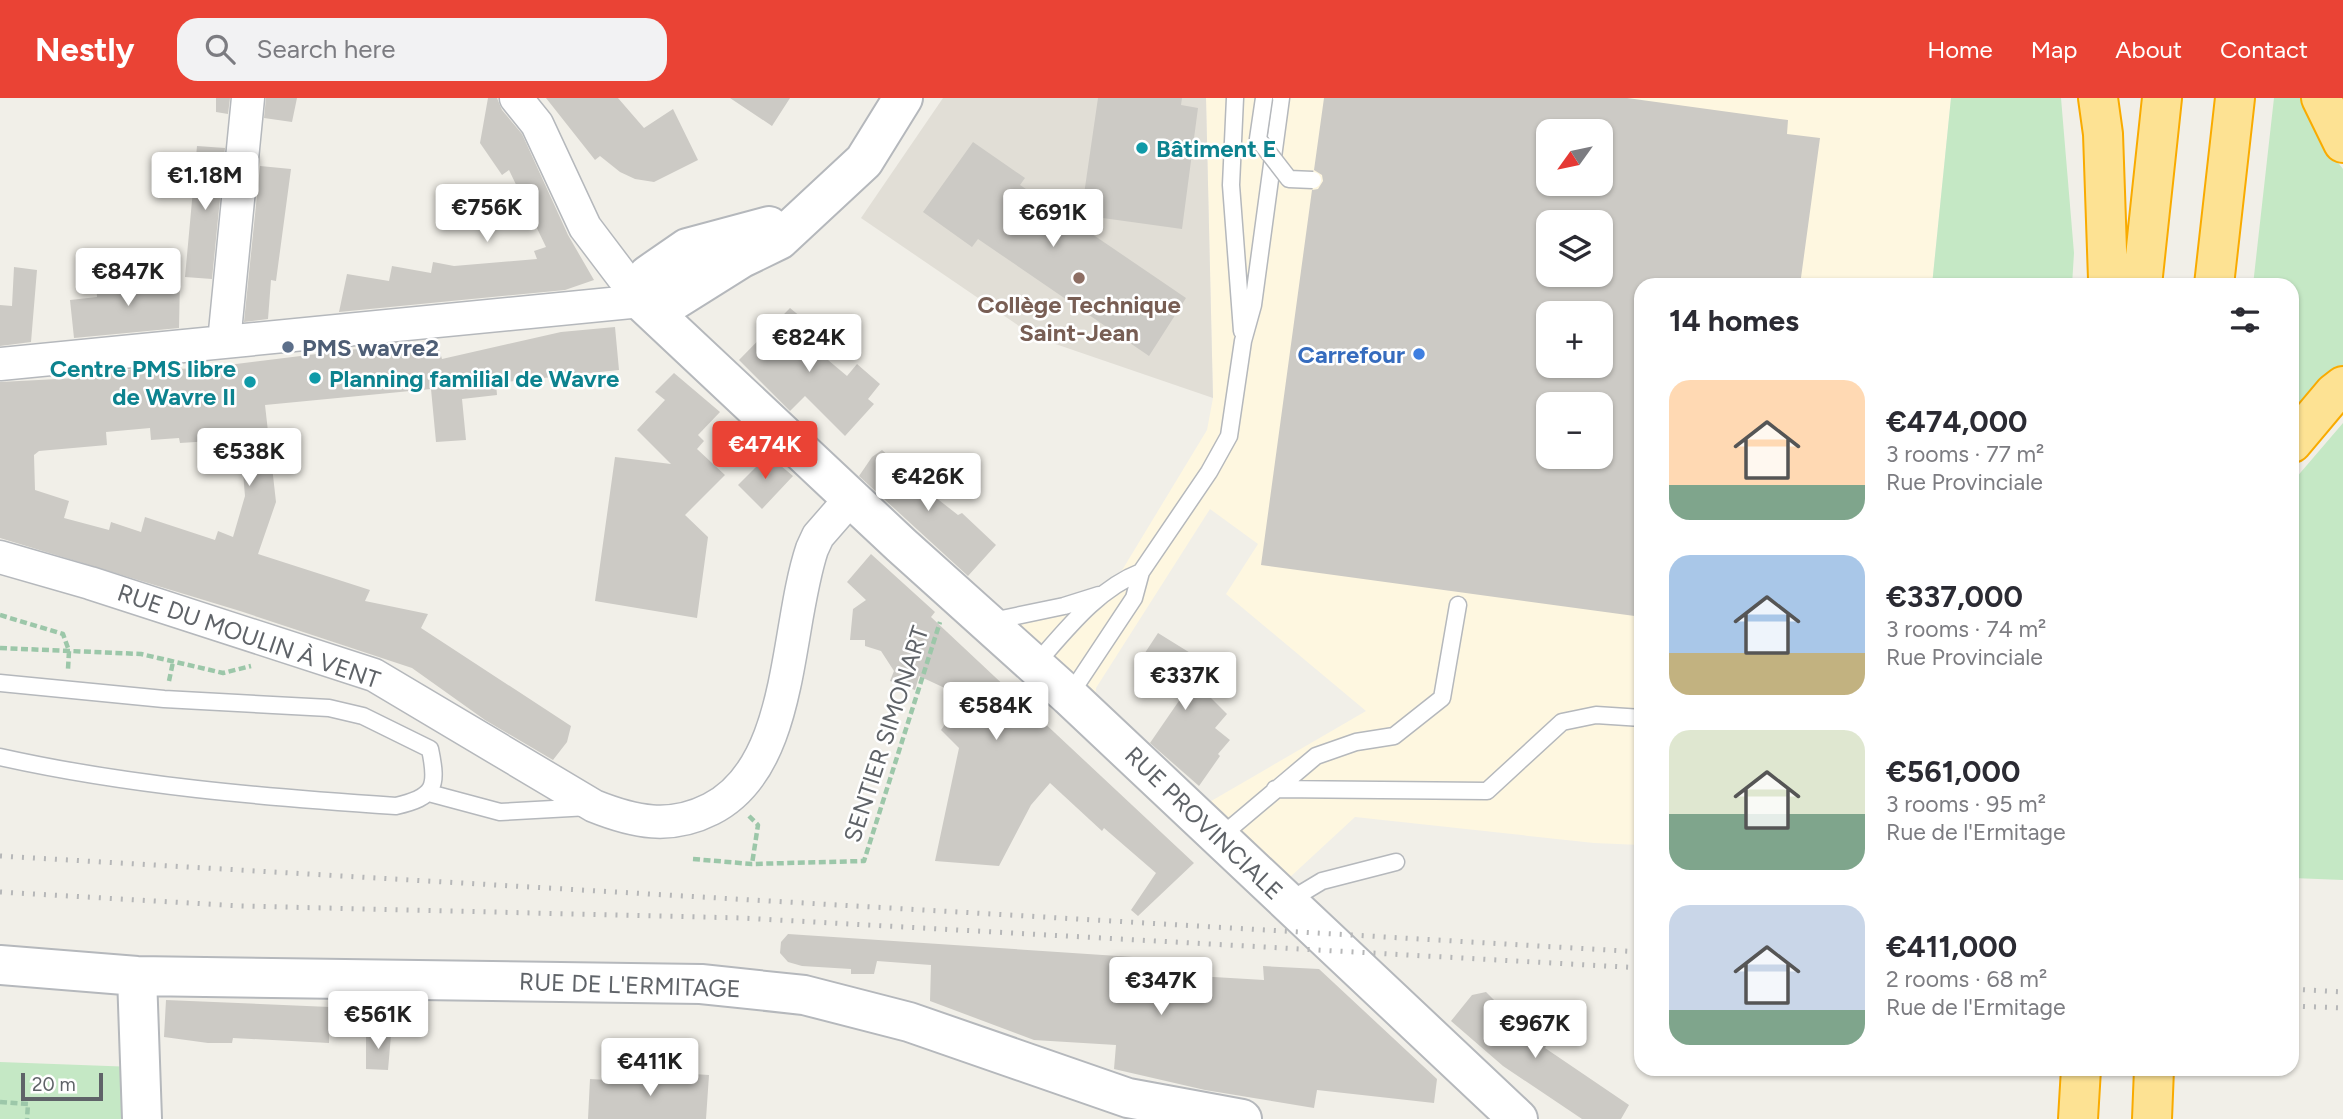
<!DOCTYPE html>
<html lang="en">
<head>
<meta charset="utf-8">
<style>
	:root { --surface:#fff; --page:#f2f2f3; --text:#2b2b33; --muted:#7c7c81; --accent:#ea4335 }
	body { margin:0; font-family:Figtree,sans-serif; background:var(--page); color:var(--text); height:100vh; display:flex; flex-direction:column; font-size:26px; white-space:nowrap }
	* { box-sizing:border-box; margin:0 }
	p { font-size:23px; color:var(--muted) }
	.icon { flex:none; width:38px; height:38px; fill:none; stroke:currentColor; stroke-width:2; stroke-linecap:round; stroke-linejoin:round }
	.map { position:relative; flex:1; overflow:hidden }
	.panel { position:absolute; left:1634px; top:180px; width:665px; height:798px; display:flex; flex-direction:column; background:var(--surface); border-radius:21px; box-shadow:0 2px 5px #0004 }
	.panel>* { flex:none }
	.needle { width:46px; rotate:237deg }
	.controls { position:absolute; left:1536px; top:21px; display:grid; gap:14px }
	.controls a { display:grid; place-items:center; width:77px; height:77px; border-radius:14px; background:var(--surface); box-shadow:0 2px 5px #0004; font-size:35px }
	.scale { position:absolute; left:21px; bottom:18px; width:82px; box-sizing:border-box; padding-left:7px; border:4px solid #5f6368; border-top:0; font-size:19px; line-height:24px; white-space:nowrap; color:#5f6368; -webkit-text-stroke:5px #fff; paint-order:stroke }
	.price { position:absolute; translate:-50% -60px; padding:0 16px; border-radius:7px; background:#fff; color:#222; font-size:23px; line-height:46px; filter:drop-shadow(0 2px 4px #0008) }
	.price::after { content:''; position:absolute; left:50%; top:42px; width:21px; height:16px; margin-left:-10px; background:inherit; clip-path:polygon(0 0,100% 0,50% 100%) }
	.price.on { background:var(--accent); color:#fff }
	ul { padding:0; list-style:none }
	li { display:flex; align-items:center; gap:21px; height:175px; padding:0 35px }
	li span { display:grid; place-items:center; flex:none; width:196px; height:140px; border-radius:21px; color:#555 }
	li>.icon { margin-inline-start:auto }
	span .icon { width:84px; height:84px; fill:#fffc; stroke-width:1 }
	li b { font-size:30px }
	h2 { display:flex; justify-content:space-between; align-items:center; height:84px; padding:0 35px; font-size:30px }
	header { display:flex; align-items:center; gap:42px; box-sizing:border-box; height:98px; padding:0 35px; background:var(--accent); color:#fff }
	header strong { font-size:33px }
	nav { display:flex; gap:38px; margin-inline-start:auto; font-size:24px }
	.search { width:490px; height:63px; background:var(--page); display:flex; align-items:center; gap:18px; box-sizing:border-box; padding:0 24px; border-radius:21px; color:var(--muted); font-size:26px }
	.map>svg:first-child { display:block }
	.commercial { fill:#fef7e0; fill-rule:evenodd }
	.education { fill:#e1ded6 }
	.green { fill:#c5e8c5 }
	.building { fill:#cccac5; fill-rule:evenodd }
	.lines { fill:none; stroke-linecap:round; stroke-linejoin:round }
	.service-casing { stroke:#b5b8bc; stroke-width:19 }
	.minor-casing { stroke:#b5b8bc; stroke-width:35 }
	.tertiary-casing { stroke:#b5b8bc; stroke-width:42 }
	.motorway-casing { stroke:#f9ab00; stroke-width:42 }
	.path { stroke:#9cc7a9; stroke-width:4.5; stroke-dasharray:7 3.5; stroke-linecap:butt }
	.service { stroke:#fff; stroke-width:16 }
	.minor { stroke:#fff; stroke-width:32 }
	.tertiary { stroke:#fff; stroke-width:38 }
	.motorway { stroke:#fde293; stroke-width:38 }
	.rail { stroke:#b6b7b8; stroke-width:5; stroke-dasharray:2 9; stroke-linecap:butt }
	.service-bridge-casing { stroke:#b5b8bc; stroke-width:19; stroke-linecap:butt }
	.service-bridge { stroke:#fff; stroke-width:16 }
	.culture-dot { fill:#0f9aa8; stroke:#fff; stroke-width:2.5 }
	.education-dot { fill:#8d6e63; stroke:#fff; stroke-width:2.5 }
	.service-dot { fill:#5c6f8a; stroke:#fff; stroke-width:2.5 }
	.shop-dot { fill:#3f7fe0; stroke:#fff; stroke-width:2.5 }
	.labels { text-anchor:middle; dominant-baseline:central; stroke-width:5; stroke-linejoin:round; paint-order:stroke }
	.culture-label { font-size:24px; font-weight:bold; fill:#0d838f; stroke:#fff; text-anchor:start }
	.education-label { font-size:24px; font-weight:bold; fill:#785e54; stroke:#fff }
	.service-label { font-size:24px; font-weight:bold; fill:#4e5e75; stroke:#fff; text-anchor:start }
	.shop-label { font-size:24px; font-weight:bold; fill:#366cbe; stroke:#fff; text-anchor:end }
	.street-label { font-size:24px; fill:#5f6368; stroke:#fff }
</style>
</head>
<body>
<header>
<strong>Nestly</strong>
<div class="search"><svg class="icon" aria-label="search" viewBox="0 0 24 24"><circle cx="10" cy="10" r="6"/><path d="M15 15l6 6"/></svg>Search here</div>
<nav><a>Home</a><a>Map</a><a>About</a><a>Contact</a></nav>
</header>
<div class="map">
<svg width="2343" height="1021" viewBox="0 0 2343 1021">
	<rect width="100%" height="100%" fill="#f1efe8"/>
	<path class="commercial" d="M1206 0H1951L1932 187H1642L1641 747 1594 745 1355 719 1288 781 1206 706 1366 613 1226 496 1258 446 1210 411 1096 590 1095 604 996 513 1059 502 1102 487 1121 474 1207 332 1213 300ZM1549 33H1601V86H1549ZM1549 124H1601V177H1549ZM1549 215H1601V268H1549ZM1549 306H1601V359H1549Z"/>
	<path class="education" d="M943 0H1206L1213 300 1035 239 861 120Z"/>
	<path class="green" d="M1951 0H2061L2074 155 2072 187H1932Z
		M2274 0H2305L2322 44 2343 71V267L2293 314 2292 187H2253Z
		M2343 325V782L2293 780V388L2295 381Z
		M0 964 135 969 137 1021H0Z"/>
	<path class="building" d="M216 0H230L228 16 216 14Z
		M266 0H297L292 24 264 20Z
		M488 0H497L502 12 522 36 568 137 594 182 565 192 339 214 347 176 389 183 392 168 431 175 433 164 454 168 537 161 534 153 546 149 509 72 502 77 480 45Z
		M546 0H618L644 30 673 11 698 62 654 84 635 81 620 74 600 58 595 62Z
		M730 0H790L772 28Z
		M1098 0H1182L1181 7 1198 10 1182 131 1081 117Z
		M1324 0H1627L1788 22 1787 36 1820 40 1800 187H1642V519L1261 467 1312 92 1318 91 1323 83 1322 77 1314 72ZM1549 33H1601V86H1549ZM1549 124H1601V177H1549ZM1549 215H1601V268H1549ZM1549 306H1601V359H1549Z
		M973 44 1025 80 1020 87 1186 200 1149 258 978 141 972 149 923 114Z
		M197 48 225 50 212 181 185 179Z
		M260 68 291 71 276 183 271 182 268 221 244 224Z
		M14 169 37 172 31 244 0 248V207L12 208Z
		M156 180H180L179 230 74 240 70 202 97 199 96 185Z
		M790 210 819 234 809 246 847 278 857 266 880 286 868 301 874 306 845 338 805 298 790 313 739 262Z
		M615 229 619 272 496 285 497 297 462 301 466 342 436 344 431 291 265 307 276 404 258 456 370 492 365 503 428 516 421 530 571 628 567 644 553 662 485 622 412 570 240 513 0 440V284L77 280V277L173 267V271L204 270 406 245V252L438 248 442 261 561 234ZM150 330 151 342 179 340 180 345 211 343 213 368 242 363 245 398 233 439 218 433 215 442 145 419 141 434 111 424 109 432 64 420 69 403 35 392 34 357 39 353 107 347 106 334Z
		M674 275 720 314 698 337 704 343 697 351 725 377 685 417 708 439 697 520 595 503 615 359 671 366 637 332 665 302 655 294Z
		M882 352 935 399 958 417 962 415 996 447 968 478 859 378 872 359Z
		M768 357 793 378 762 411 738 387Z
		M871 456 935 514 931 519 1194 765 1138 818 1131 812 1156 775 1104 730 1102 733 1050 685 1031 707 999 768 935 763 959 650 941 632 964 599 919 578 915 592 890 583 894 573 881 553 865 548V542H850L853 511 866 502 847 484Z
		M1158 535 1200 561 1189 578 1227 616 1215 630 1230 642 1218 656 1220 658 1199 688 1150 645 1183 597 1137 567Z
		M788 836 1163 861V876L1264 882 1263 868 1319 871 1437 981 1434 1005 1317 992 1314 1010 1205 992 1114 971 1116 947 1034 942 930 903 931 867 877 863 874 876H851V871L802 868 788 864 780 855 781 844Z
		M1486 894 1509 917 1511 915 1547 946 1545 950 1629 1007 1621 1021H1582L1503 968 1451 923 1472 897Z
		M166 902 330 909 329 945 233 940 232 945H208L164 939Z
		M366 935 391 937 388 972 366 971Z
		M660 974 709 977 706 1021H588L590 981 660 985Z"/>
	<g class="lines">
		<g class="service-casing">
			<path id="service" d="M1235 0 1231 87 1242 233
				M992 523 1064 508 1099 497
				M1035 567C1066 532 1097 491 1141 474
				M0 585 164 601 329 610 363 618 430 651C438 689 435 699 396 708 263 699 130 688 0 659
				M1069 598 1134 500 1141 474 1209 374 1229 338 1243 243 1253 207 1281 0
				M1275 691 1487 693 1562 624 1596 617 1642 620
				M429 695 500 714 589 709
				M1220 739 1316 658 1356 644 1394 638 1442 600 1458 507
				M1287 804 1322 783 1396 764"/>
		</g>
		<g class="minor-casing">
			<path id="minor" d="M516 0 537 26 585 129 641 203
				M224 244 248 0
				M0 266 641 203
				M0 459 90 485 374 577 594 708C634 724 670 732 711 711 794 669 785 532 812 451L818 438 852 399"/>
		</g>
		<g class="tertiary-casing">
			<path id="tertiary" d="M641 203 901 447 1069 598 1518 1021
				M641 203 675 202 742 160 779 142 864 63 903 0
				M641 203 648 177 687 150 769 128
				M0 867 137 878 701 886 804 897 909 924 1128 1000 1242 1021
				M137 878 142 1021"/>
		</g>
		<g class="motorway-casing">
			<path id="motorway" d="M2098 0 2103 36 2108 181 2111 187
				M2321 0 2343 45
				M2142 187 2162 0
				M2214 187 2235 0
				M2292 345 2334 295 2343 288
				M2078 1021 2081 971
				M2152 1021 2154 971"/>
		</g>
		<path class="path" d="M0 517 63 536 69 553 68 571
			M0 550 141 556 223 575 251 568
			M169 583 173 564
			M749 718 758 727 752 766
			M693 761 752 766 864 763 940 524
			M0 1004 28 1006 27 1021"/>
		<use href="#service" class="service"/>
		<use href="#minor" class="minor"/>
		<use href="#tertiary" class="tertiary"/>
		<use href="#motorway" class="motorway"/>
		<path class="rail" d="M0 758 1642 854
			M0 794 241 808 742 820 1642 870
			M2292 891 2343 894
			M2292 908 2343 910"/>
		<g class="service-bridge-casing">
			<path id="service-bridge" d="M1264 0 1258 41 1289 81 1313 82"/>
		</g>
		<use href="#service-bridge" class="service-bridge"/>
	</g>
	<g class="culture-dot">
		<circle cx="1142" cy="50" r="7"/>
		<circle cx="315" cy="280" r="7"/>
		<circle cx="250" cy="284" r="7"/>
	</g>
	<circle class="education-dot" cx="1079" cy="180" r="7"/>
	<circle class="service-dot" cx="288" cy="249" r="7"/>
	<circle class="shop-dot" cx="1419" cy="256" r="7"/>
	<g class="labels">
		<g class="culture-label">
			<text x="1156" y="50">Bâtiment E</text>
			<text x="236" y="270" text-anchor="end">Centre PMS libre<tspan x="236" dy="28">de Wavre II</tspan></text>
			<text x="329" y="280">Planning familial de Wavre</text>
		</g>
		<g class="education-label">
			<text x="1079" y="206">Collège Technique<tspan x="1079" dy="28">Saint-Jean</tspan></text>
		</g>
		<g class="service-label">
			<text x="302" y="249">PMS wavre2</text>
		</g>
		<g class="shop-label">
			<text x="1405" y="256">Carrefour</text>
		</g>
		<g class="street-label">
			<text transform="translate(249 538) rotate(19)">RUE DU MOULIN À VENT</text>
			<text transform="translate(886 636) rotate(-72)">SENTIER SIMONART</text>
			<text transform="translate(1204 725) rotate(44)">RUE PROVINCIALE</text>
			<text transform="translate(630 887) rotate(2)">RUE DE L'ERMITAGE</text>
		</g>
	</g>
</svg>
<div class="controls">
<a><svg class="needle" viewBox="-14 -14 28 28"><path d="M0-13l5 13h-10z" fill="#e53935"/><path d="M0 13l5-13h-10z" fill="#7c7c81"/></svg></a>
<a><svg class="icon" aria-label="layers" viewBox="0 0 24 24"><path d="M12 4l9 5-9 5-9-5zM3 14l9 5 9-5"/></svg></a>
<a>+</a>
<a>−</a>
</div>
<div class="scale">20 m</div>
<b class="price" style="left:205px;top:114px">€1.18M</b>
<b class="price" style="left:487px;top:146px">€756K</b>
<b class="price" style="left:1053px;top:151px">€691K</b>
<b class="price" style="left:128px;top:210px">€847K</b>
<b class="price" style="left:809px;top:276px">€824K</b>
<b class="price on" style="left:765px;top:383px">€474K</b>
<b class="price" style="left:249px;top:390px">€538K</b>
<b class="price" style="left:928px;top:415px">€426K</b>
<b class="price" style="left:1185px;top:614px">€337K</b>
<b class="price" style="left:996px;top:644px">€584K</b>
<b class="price" style="left:1161px;top:919px">€347K</b>
<b class="price" style="left:378px;top:953px">€561K</b>
<b class="price" style="left:1535px;top:962px">€967K</b>
<b class="price" style="left:650px;top:1000px">€411K</b>
<section class="panel">
<h2>14 homes<svg class="icon" aria-label="filters" viewBox="0 0 24 24"><path d="M4 7h16M4 17h16"/><circle cx="9" cy="7" r="2"/><circle cx="15" cy="17" r="2"/></svg></h2>
<ul>
<li><span style="background:linear-gradient(#ffd9b3 75%,#7fa58c 0)"><svg class="icon" aria-label="home" viewBox="0 0 24 24"><path d="M3 11l9-7 9 7M6 9v11h12V9"/></svg></span><div><b>€474,000</b><p>3 rooms · 77 m²</p><p>Rue Provinciale</p></div></li>
<li><span style="background:linear-gradient(#a9c7e8 70%,#c2b280 0)"><svg class="icon" aria-label="home" viewBox="0 0 24 24"><path d="M3 11l9-7 9 7M6 9v11h12V9"/></svg></span><div><b>€337,000</b><p>3 rooms · 74 m²</p><p>Rue Provinciale</p></div></li>
<li><span style="background:linear-gradient(#dfe7d0 60%,#7fa58c 0)"><svg class="icon" aria-label="home" viewBox="0 0 24 24"><path d="M3 11l9-7 9 7M6 9v11h12V9"/></svg></span><div><b>€561,000</b><p>3 rooms · 95 m²</p><p>Rue de l'Ermitage</p></div></li>
<li><span style="background:linear-gradient(#c9d6e8 75%,#7fa58c 0)"><svg class="icon" aria-label="home" viewBox="0 0 24 24"><path d="M3 11l9-7 9 7M6 9v11h12V9"/></svg></span><div><b>€411,000</b><p>2 rooms · 68 m²</p><p>Rue de l'Ermitage</p></div></li>
</ul>
</section>
</div>
</body>
</html>
